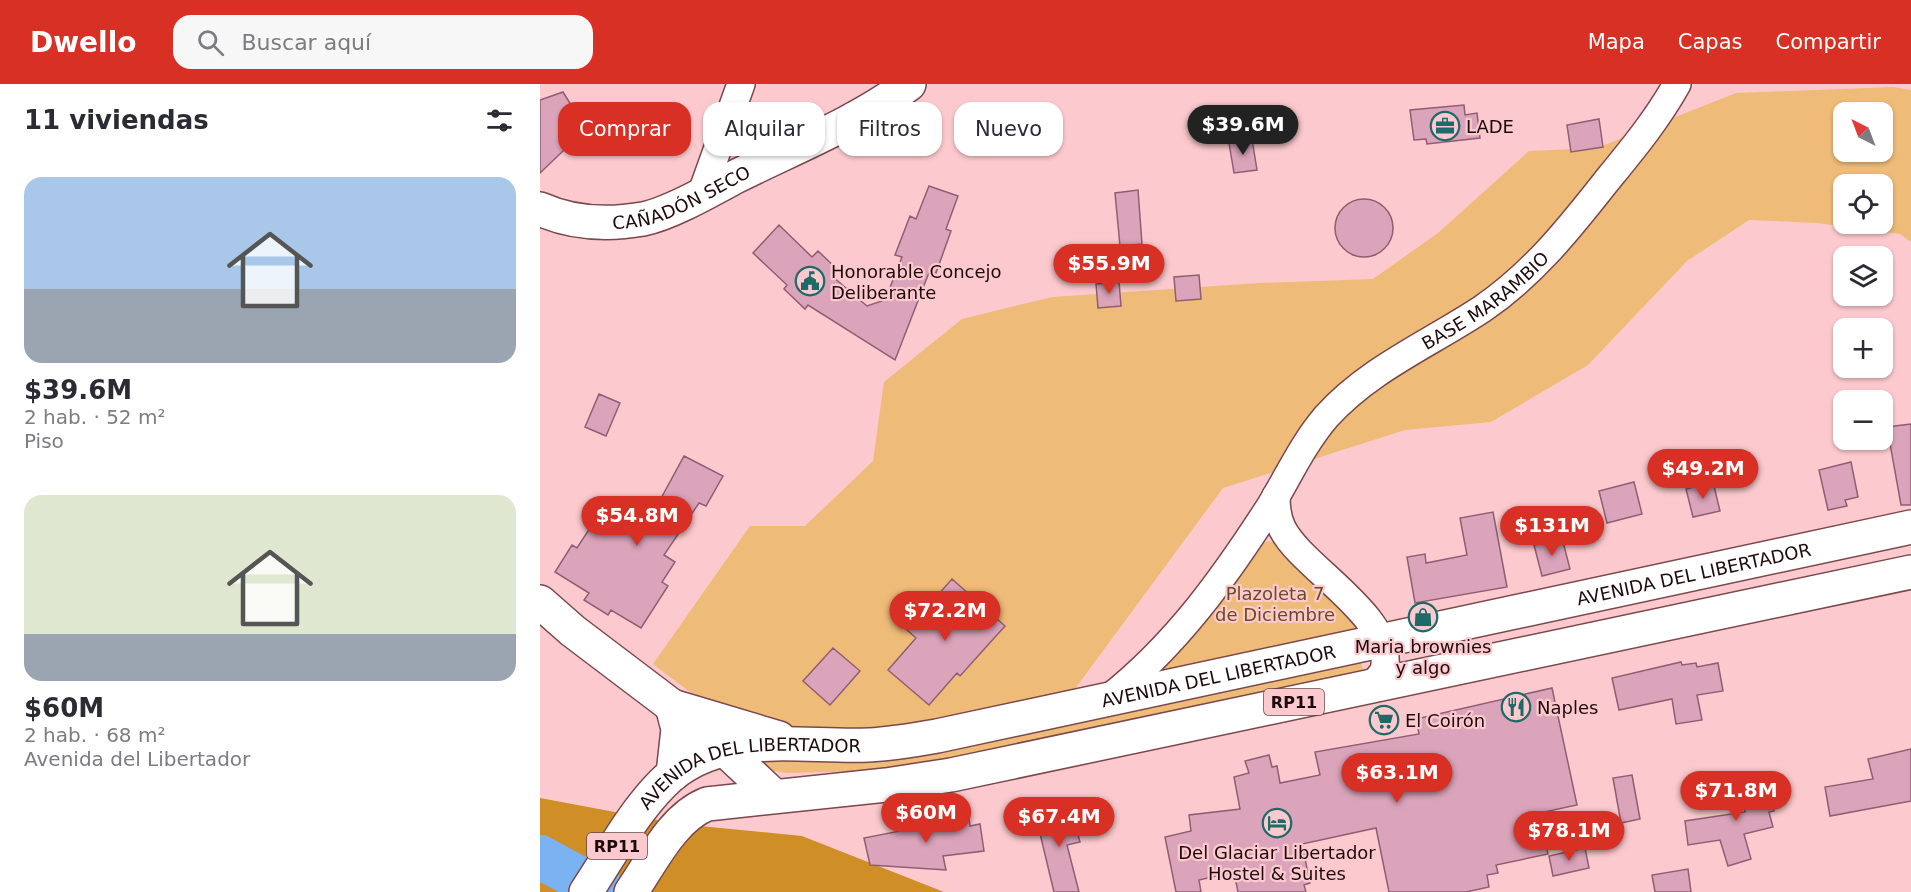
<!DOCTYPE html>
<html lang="es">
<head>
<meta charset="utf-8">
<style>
	:root { --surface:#fff; --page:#f7f7f7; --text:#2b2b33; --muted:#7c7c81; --accent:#d93025 }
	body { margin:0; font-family:"DejaVu Sans",sans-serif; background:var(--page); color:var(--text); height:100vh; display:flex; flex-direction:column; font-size:22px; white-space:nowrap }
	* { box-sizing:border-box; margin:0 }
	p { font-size:20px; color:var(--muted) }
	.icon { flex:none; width:33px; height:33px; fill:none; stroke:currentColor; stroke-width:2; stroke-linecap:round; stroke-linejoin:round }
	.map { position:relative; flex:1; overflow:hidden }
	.side { display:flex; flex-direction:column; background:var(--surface); width:540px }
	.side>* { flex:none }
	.hud { position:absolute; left:18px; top:18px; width:570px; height:54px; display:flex; gap:12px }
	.needle { width:39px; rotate:318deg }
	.fabs { position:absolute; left:1293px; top:18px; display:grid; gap:12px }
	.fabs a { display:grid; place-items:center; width:60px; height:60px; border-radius:12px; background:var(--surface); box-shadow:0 2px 4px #0004; font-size:30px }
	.price { position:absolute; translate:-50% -51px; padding:0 14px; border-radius:21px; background:var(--accent); color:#fff; font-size:20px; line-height:39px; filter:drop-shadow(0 2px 3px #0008) }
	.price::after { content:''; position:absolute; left:50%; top:36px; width:18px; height:14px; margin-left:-9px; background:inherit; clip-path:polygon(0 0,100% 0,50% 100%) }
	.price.on { background:#222; color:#fff }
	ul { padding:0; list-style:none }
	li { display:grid; align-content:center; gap:12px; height:318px; padding:0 24px }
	li span { display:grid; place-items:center; height:186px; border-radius:18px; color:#555 }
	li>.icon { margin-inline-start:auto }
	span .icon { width:108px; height:108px; fill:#fffc; stroke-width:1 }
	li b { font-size:26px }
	h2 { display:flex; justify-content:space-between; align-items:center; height:72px; padding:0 24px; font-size:26px }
	.pill { padding:0 21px; border-radius:18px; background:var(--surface); box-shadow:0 2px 4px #0004; font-size:21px; line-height:54px }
	.pill.on { background:var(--accent); color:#fff }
	header { display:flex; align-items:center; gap:36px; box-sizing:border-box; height:84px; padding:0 30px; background:var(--accent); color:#fff }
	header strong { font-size:28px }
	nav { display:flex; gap:33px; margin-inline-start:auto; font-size:21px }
	.search { width:420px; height:54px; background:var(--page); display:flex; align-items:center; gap:15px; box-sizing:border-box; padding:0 21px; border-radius:18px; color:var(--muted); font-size:22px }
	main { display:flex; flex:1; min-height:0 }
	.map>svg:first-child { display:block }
	.green { fill:#eebb78; fill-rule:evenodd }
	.forest { fill:#d08e27 }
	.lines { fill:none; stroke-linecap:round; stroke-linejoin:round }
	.river { stroke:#7bb2f2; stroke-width:44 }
	.building { fill:#dba4ba; stroke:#905e73; stroke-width:1.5 }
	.minor-casing { stroke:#7a474c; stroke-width:30 }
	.tertiary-casing { stroke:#7a474c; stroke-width:36 }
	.secondary-casing { stroke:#7a474c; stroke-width:36 }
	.primary-casing { stroke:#7a474c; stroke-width:36 }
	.minor { stroke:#fff; stroke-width:27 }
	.tertiary { stroke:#fff; stroke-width:33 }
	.secondary { stroke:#fff; stroke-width:33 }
	.primary { stroke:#fff; stroke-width:33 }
	.labels { text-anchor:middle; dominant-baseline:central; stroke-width:4.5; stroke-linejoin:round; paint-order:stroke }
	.shield { fill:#fccace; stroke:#614447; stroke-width:1.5 }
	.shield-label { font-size:16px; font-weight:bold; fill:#1e0a0d }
	.poi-label { font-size:18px; fill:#1e0a0d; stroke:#fccace; text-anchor:start }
	.street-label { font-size:18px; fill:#1e0a0d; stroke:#fccace }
	.park-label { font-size:18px; fill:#684c25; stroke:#fccace }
</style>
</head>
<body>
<header>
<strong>Dwello</strong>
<div class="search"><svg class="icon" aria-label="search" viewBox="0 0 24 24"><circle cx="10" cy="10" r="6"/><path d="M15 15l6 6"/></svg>Buscar aquí</div>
<nav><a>Mapa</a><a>Capas</a><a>Compartir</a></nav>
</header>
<main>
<section class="side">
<h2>11 viviendas<svg class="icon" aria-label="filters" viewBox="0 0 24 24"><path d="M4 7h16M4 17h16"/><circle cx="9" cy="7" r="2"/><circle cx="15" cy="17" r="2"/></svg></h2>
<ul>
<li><span style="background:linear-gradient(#a9c7e8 60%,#9aa5b1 0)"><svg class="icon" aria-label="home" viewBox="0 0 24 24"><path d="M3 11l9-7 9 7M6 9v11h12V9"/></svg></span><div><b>$39.6M</b><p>2 hab. · 52 m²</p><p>Piso</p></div></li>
<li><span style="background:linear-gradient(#dfe7d0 75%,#9aa5b1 0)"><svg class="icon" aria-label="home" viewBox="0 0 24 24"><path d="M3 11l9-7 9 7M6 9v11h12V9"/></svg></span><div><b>$60M</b><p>2 hab. · 68 m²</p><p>Avenida del Libertador</p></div></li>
</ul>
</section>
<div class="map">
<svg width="1371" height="808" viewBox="0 0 1371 808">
	<rect width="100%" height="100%" fill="#fccace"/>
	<path class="green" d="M1353 3 1371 6V158L1360 150 1277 139 1209 136 1147 177 1048 281 951 338 865 346 683 404 526 617 291 655 215 639 150 608 113 580 210 442H265L333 377 344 298 422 235 512 213 720 199 833 195 898 149 989 67 1057 64 1196 9ZM1304 28H1342V68H1304ZM1304 100H1342V140H1304Z
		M729 457 738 460 817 540 813 547 610 592 665 539 719 460Z
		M820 575 825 594 368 686 247 689 228 686 221 677 230 671Z"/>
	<path class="forest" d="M0 714 139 740 262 752 404 808H0Z"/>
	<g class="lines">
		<path class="river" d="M0 773 65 808"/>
	</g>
	<path class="building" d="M23 8 46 45 0 89V16Z
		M924 21 925 31 937 29 940 54 887 60 886 55 874 56 870 26Z
		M1059 35 1063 63 1031 68 1027 41Z
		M712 55 717 86 694 89 689 59Z
		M389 102 418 112 406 145 411 147 396 189 390 186 355 276 268 221 265 225 244 205 247 201 213 169 239 141 272 173 278 167 298 186 292 192 327 222 345 216 362 173 355 171 370 132 376 135Z
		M598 106 602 160 580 162 575 109Z
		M795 144a29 29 0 1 1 58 0a29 29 0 1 1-58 0Z
		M659 191 661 215 636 217 634 193Z
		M579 198 581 222 558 224 556 200Z
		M59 310 80 319 66 352 45 343Z
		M1371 340V421H1361L1347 343Z
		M144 372 183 392 166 422 159 419 124 471 135 478 122 498 128 502 101 544 71 526 68 531 44 516 49 509 15 488 32 461 37 464 59 430 75 440 91 414 113 429Z
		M1311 378 1318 413 1305 416 1307 422 1288 426 1279 386Z
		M1094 398 1102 430 1067 439 1059 407Z
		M1173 398 1180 427 1153 433 1146 405Z
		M953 428 967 503 875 519 867 473 885 470 886 479 927 471 920 434Z
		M1022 454 1030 485 1002 492 994 461Z
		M412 495 465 542 420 592 417 589 389 621 348 586 376 554 367 546Z
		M293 564 320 587 290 621 263 597Z
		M1141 578 1142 581 1156 579 1157 583 1178 579 1183 607 1157 611 1162 636 1136 640 1132 615 1079 626 1072 594Z
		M1012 604 1037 721 999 729 1008 770 956 781 958 789 947 791 949 803 926 808H849L836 744 762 760 770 799 764 801 766 808H698L694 788 659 796 661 808H636L625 753 651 747 649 731 700 725 694 693 709 689 705 677 729 671 732 683 737 682 740 699 780 691 775 668 879 650 876 635Z
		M1371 665V717L1290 732 1285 703 1333 695 1328 675Z
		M1220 689 1224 707 1229 706 1234 727 1229 728 1233 743 1204 750 1211 775 1188 782 1180 756 1148 761 1145 737 1205 728 1197 694Z
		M1092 691 1100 735 1081 739 1073 694Z
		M428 725 430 742 440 740 444 767 403 772 406 786 330 781 324 754 406 738 405 728Z
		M531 725 540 758 527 761 539 808H514L496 733Z
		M1045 764 1049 784 1013 792 1009 772Z
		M1148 785 1151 808H1115L1112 791Z"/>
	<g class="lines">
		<g class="minor-casing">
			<g id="minor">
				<path d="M161 111 201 0"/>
				<path d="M736 412C736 423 737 434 742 444 762 485 857 533 844 587L837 596 825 603"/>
				<path id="s1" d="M569 614C637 560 684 494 731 421 749 391 763 360 786 333 829 285 889 260 942 225 992 191 1028 146 1065 99 1091 67 1117 36 1137 0"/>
			</g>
		</g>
		<g class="tertiary-casing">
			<g id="tertiary">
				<path id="s2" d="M0 125C33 140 68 141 103 135 129 130 171 106 195 93 253 64 317 39 369 0"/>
			</g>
		</g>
		<g class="secondary-casing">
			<path id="secondary" d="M0 518 33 547 165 647 234 712"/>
		</g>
		<g class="primary-casing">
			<g id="primary">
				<path d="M133 690 138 645 132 622 239 654"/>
				<path id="s3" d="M46 808C70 772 92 730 123 699 178 644 259 664 329 661 351 660 374 656 397 652L1371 443"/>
				<path d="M91 808C112 778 132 734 167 720L346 701 411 691 1371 488"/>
			</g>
		</g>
		<use href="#minor" class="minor"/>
		<use href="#tertiary" class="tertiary"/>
		<use href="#secondary" class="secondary"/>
		<use href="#primary" class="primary"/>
	</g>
	<defs>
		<g id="office-ring" transform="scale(1.5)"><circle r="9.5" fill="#fccace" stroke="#1e6a69" stroke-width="1.5"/><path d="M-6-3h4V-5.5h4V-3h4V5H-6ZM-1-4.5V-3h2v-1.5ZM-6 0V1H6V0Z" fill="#1e6a69"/></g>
		<g id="civic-ring" transform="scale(1.5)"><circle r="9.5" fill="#fccace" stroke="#1e6a69" stroke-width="1.5"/><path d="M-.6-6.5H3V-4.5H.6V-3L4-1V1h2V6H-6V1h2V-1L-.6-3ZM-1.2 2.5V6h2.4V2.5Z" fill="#1e6a69"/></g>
		<g id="shop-ring" transform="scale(1.5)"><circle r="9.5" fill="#fccace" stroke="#1e6a69" stroke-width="1.5"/><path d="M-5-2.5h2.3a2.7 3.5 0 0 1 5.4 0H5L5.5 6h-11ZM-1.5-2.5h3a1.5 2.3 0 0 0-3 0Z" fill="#1e6a69"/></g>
		<g id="restaurant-ring" transform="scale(1.5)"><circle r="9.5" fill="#fccace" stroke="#1e6a69" stroke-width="1.5"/><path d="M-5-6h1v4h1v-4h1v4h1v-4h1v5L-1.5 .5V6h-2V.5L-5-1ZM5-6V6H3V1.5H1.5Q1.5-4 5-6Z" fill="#1e6a69"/></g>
		<g id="supermarket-ring" transform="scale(1.5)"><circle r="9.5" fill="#fccace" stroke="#1e6a69" stroke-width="1.5"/><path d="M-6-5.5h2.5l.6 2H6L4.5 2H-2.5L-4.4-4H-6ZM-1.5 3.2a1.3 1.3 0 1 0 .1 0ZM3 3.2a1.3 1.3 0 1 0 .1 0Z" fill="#1e6a69"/></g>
		<g id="hotel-ring" transform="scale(1.5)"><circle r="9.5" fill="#fccace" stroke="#1e6a69" stroke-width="1.5"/><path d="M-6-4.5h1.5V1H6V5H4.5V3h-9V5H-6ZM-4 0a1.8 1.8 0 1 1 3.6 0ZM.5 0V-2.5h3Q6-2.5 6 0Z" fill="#1e6a69"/></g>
	</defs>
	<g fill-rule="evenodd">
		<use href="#office-ring" x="905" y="42"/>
		<use href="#civic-ring" x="270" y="197"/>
		<use href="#shop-ring" x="883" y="533"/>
		<use href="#restaurant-ring" x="976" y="623"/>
		<use href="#supermarket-ring" x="844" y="636"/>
		<use href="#hotel-ring" x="737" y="739"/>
	</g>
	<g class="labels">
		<g class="shield">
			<rect x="724" y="605" width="60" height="26" rx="4.5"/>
			<rect x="47" y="749" width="60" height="26" rx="4.5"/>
		</g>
		<g class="shield-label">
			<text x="754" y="618">RP11</text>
			<text x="77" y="762">RP11</text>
		</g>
		<g class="poi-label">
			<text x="926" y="42">LADE</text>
			<text x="291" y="187">Honorable Concejo<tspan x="291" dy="21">Deliberante</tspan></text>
			<text x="883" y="562" text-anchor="middle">Maria brownies<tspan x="883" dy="21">y algo</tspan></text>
			<text x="997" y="623">Naples</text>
			<text x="865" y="636">El Coirón</text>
			<text x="737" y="768" text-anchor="middle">Del Glaciar Libertador<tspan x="737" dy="21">Hostel &amp; Suites</tspan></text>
		</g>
		<g class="street-label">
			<text stroke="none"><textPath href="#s2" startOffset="148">CAÑADÓN SECO</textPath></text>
			<text stroke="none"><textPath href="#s1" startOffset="555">BASE MARAMBIO</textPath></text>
			<text stroke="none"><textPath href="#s3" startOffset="1192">AVENIDA DEL LIBERTADOR</textPath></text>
			<text stroke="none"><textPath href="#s3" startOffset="706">AVENIDA DEL LIBERTADOR</textPath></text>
			<text stroke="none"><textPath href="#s3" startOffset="222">AVENIDA DEL LIBERTADOR</textPath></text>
		</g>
		<g class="park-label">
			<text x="735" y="509">Plazoleta 7<tspan x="735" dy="21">de Diciembre</tspan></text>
		</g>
	</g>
</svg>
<div class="fabs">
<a><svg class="needle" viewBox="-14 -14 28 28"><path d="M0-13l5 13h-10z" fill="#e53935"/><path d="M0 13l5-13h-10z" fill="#7c7c81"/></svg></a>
<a><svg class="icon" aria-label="locate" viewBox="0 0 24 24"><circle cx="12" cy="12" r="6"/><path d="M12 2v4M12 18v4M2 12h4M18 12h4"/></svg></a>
<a><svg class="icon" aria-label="layers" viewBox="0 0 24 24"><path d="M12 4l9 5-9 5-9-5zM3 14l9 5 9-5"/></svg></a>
<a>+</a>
<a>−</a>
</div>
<b class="price on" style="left:703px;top:72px">$39.6M</b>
<b class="price" style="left:569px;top:211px">$55.9M</b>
<b class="price" style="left:1163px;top:416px">$49.2M</b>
<b class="price" style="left:97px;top:463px">$54.8M</b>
<b class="price" style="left:1012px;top:473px">$131M</b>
<b class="price" style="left:405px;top:558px">$72.2M</b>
<b class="price" style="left:857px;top:720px">$63.1M</b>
<b class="price" style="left:1196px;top:738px">$71.8M</b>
<b class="price" style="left:386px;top:760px">$60M</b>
<b class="price" style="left:519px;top:764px">$67.4M</b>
<b class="price" style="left:1029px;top:778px">$78.1M</b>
<div class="hud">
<a class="pill on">Comprar</a>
<a class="pill">Alquilar</a>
<a class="pill">Filtros</a>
<a class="pill">Nuevo</a>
</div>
</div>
</main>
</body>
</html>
